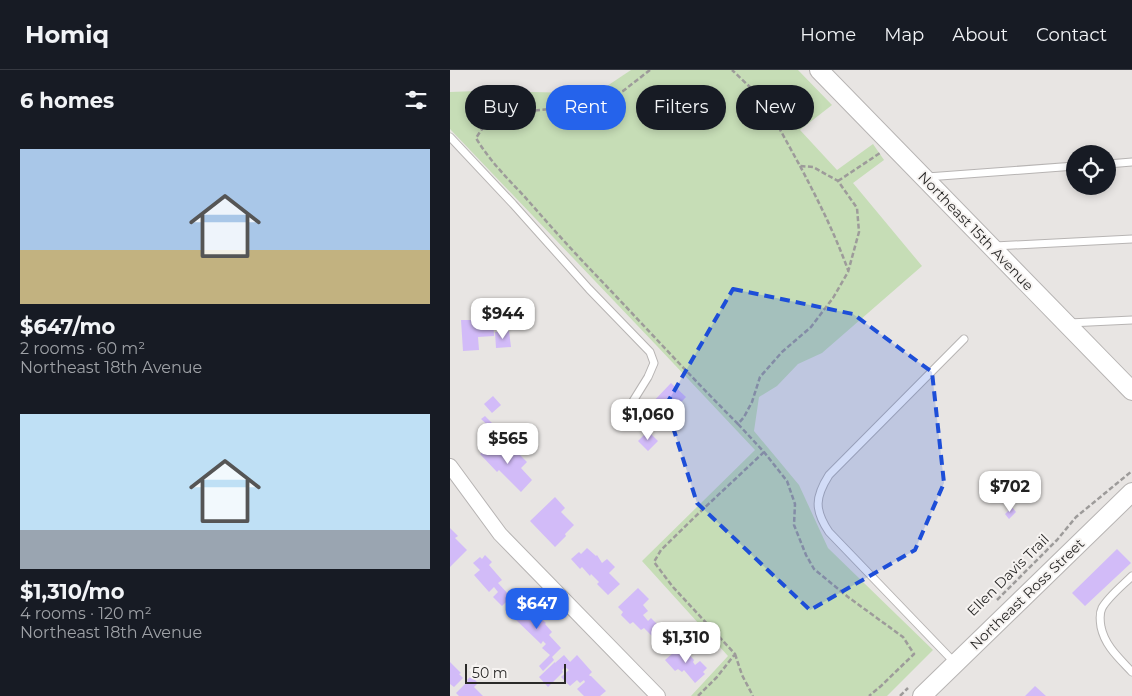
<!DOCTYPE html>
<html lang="en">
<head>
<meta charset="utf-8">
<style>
	:root { --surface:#171b24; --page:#20242c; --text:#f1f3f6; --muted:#9ea1a6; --line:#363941; --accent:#2563eb }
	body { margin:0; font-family:Montserrat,sans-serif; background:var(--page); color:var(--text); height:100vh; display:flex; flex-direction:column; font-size:19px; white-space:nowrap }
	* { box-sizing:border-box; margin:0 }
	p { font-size:16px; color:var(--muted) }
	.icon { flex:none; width:28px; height:28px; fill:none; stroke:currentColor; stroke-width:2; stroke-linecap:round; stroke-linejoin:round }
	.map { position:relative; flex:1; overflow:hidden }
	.panel { display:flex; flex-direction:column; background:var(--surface); width:450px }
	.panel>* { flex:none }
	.guide { position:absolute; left:15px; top:15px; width:475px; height:45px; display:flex; gap:10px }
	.tools { position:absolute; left:616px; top:75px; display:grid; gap:10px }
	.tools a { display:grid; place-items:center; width:50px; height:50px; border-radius:50%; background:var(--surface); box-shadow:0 2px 8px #0003; font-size:25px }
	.scale { position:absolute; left:15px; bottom:12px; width:101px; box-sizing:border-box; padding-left:5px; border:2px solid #2a2928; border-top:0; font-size:14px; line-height:18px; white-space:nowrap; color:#2a2928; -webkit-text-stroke:4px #f6f3f1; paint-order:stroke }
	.price { position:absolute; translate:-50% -42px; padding:0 11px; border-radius:10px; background:#fff; color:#222; font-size:16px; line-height:32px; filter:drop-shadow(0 1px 2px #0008) }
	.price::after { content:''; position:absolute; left:50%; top:30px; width:15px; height:11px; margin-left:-8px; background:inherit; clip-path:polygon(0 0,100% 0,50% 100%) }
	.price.current { background:var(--accent); color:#fff }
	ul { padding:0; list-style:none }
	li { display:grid; align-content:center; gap:10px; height:265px; padding:0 20px }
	li span { display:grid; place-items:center; height:155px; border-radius:0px; color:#555 }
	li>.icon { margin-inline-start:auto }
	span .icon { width:90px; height:90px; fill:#fffc; stroke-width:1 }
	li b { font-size:21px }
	h2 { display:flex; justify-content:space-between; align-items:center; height:60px; padding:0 20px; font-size:21px }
	.chip { padding:0 18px; border-radius:22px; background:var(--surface); box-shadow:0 2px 8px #0003; font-size:18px; line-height:45px }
	.chip.current { background:var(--accent); color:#fff }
	header { display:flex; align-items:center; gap:30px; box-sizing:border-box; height:70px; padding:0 25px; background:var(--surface); border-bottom:1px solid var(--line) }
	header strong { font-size:24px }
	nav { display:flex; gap:28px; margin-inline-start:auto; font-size:18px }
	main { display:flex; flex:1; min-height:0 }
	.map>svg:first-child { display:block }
	.green { fill:#c6ddb6 }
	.building { fill:#d2bbf8 }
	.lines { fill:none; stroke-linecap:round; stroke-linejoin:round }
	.service-casing { stroke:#b7b4b3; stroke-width:9 }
	.minor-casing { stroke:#b7b4b3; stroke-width:16 }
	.tertiary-casing { stroke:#b7b4b3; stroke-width:20 }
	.path { stroke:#9d9b9a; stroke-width:2.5; stroke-dasharray:5 2.5; stroke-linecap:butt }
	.service { stroke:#fff; stroke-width:7 }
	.minor { stroke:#fff; stroke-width:14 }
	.tertiary { stroke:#fff; stroke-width:18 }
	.marked { fill:#1d4ed8; fill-opacity:0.2; stroke:#1d4ed8; stroke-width:4; stroke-dasharray:10 6; stroke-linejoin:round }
	.labels { text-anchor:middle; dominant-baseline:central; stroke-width:4; stroke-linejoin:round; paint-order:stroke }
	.street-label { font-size:14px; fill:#2a2928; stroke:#f6f3f1 }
</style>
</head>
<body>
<header>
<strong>Homiq</strong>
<nav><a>Home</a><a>Map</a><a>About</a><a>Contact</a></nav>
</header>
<main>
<section class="panel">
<h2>6 homes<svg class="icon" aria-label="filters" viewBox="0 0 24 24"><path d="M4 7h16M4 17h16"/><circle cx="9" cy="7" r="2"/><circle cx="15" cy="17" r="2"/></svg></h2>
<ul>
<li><span style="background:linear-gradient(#a9c7e8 65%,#c2b280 0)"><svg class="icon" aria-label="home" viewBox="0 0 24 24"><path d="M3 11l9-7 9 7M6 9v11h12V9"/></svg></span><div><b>$647/mo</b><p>2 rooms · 60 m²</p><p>Northeast 18th Avenue</p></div></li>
<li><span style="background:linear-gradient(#bfe0f5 75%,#9aa5b1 0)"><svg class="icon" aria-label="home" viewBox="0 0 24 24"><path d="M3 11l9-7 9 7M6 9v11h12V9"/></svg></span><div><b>$1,310/mo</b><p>4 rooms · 120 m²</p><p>Northeast 18th Avenue</p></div></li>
</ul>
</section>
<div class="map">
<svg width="682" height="626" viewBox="0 0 682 626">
	<rect width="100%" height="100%" fill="#e8e5e3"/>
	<path class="green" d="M181 0H348L382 35 350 60 387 100 423 74 434 90 403 113 472 196 372 283 348 294 327 316 309 327 304 361 349 415 378 478 483 580 437 626H241L278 586 192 491 305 380 207 276 0 59V22L28 21 128 23 157 16Z"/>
	<path class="building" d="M30 246 32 249 43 248 44 266 28 267 29 280 13 281 11 250H21L22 247Z
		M59 261 61 277 46 278 45 262Z
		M221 313 236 327 221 343 215 338 199 354 192 347 198 341 200 343 203 339 200 335Z
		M43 326 51 335 42 343 34 334Z
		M35 346 47 358 44 361 31 349Z
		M198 361 208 371 198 381 188 371Z
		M47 372 55 381 56 380 60 386 66 381 77 392 71 398 82 410 71 422 49 400 47 402 30 384 39 376 41 378Z
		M105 427 115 438 111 442 124 455 115 464 116 466 105 477 80 451Z
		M562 437 566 442 559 449 555 444Z
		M0 458 8 466 5 468 17 480 0 497Z
		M137 478 146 486 147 485 152 493 157 489 165 497 159 503 170 514 158 525 147 514 149 512 141 504 140 506 132 497 130 499 121 489 129 482 131 484Z
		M667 479 681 493 635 536 622 523Z
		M35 485 42 492 39 495 52 510 48 513 61 527 52 536 43 527 48 522 44 517 39 522 24 505 30 500 23 493 30 487 32 489Z
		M188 518 199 529 193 535 198 541 193 545 198 551 201 548 216 563 208 572 194 558 191 560 183 552 180 554 171 545 173 542 168 537Z
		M70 529 96 553 95 554 102 562 99 565 111 578 102 587 104 590 93 601 89 596 100 585 92 578 96 574 93 571 91 574 64 548 68 544 61 538Z
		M231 576 244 590 243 592 245 595 250 591 257 598 253 602 255 604 245 613 234 600 232 602 228 599 225 601 215 590Z
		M114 585 120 592 127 585 142 602 139 605 140 606H141L156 621 150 626H134L127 619 135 612 134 610 130 613 127 610 120 616 111 607 119 600 115 597 112 600 113 602 98 617 89 607 105 592V593Z
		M0 592 11 603 9 604 13 608 4 617 0 614Z
		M21 606 28 613 24 617 33 626H9L6 623 18 611 17 610Z
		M585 616 596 626H575Z"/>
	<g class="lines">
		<g class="service-casing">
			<path id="service" d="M0 67 63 134 139 219 200 282 204 293 198 307 175 344
				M658 94 682 92
				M477 107 625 96
				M545 176 682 169
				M619 253 682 250
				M682 506C673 515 658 527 652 538 649 544 650 551 651 557 655 576 669 588 682 602
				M505 593 379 462C364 440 365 427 379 405L514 269"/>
		</g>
		<g class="minor-casing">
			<path id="minor" d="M0 396 50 464 208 626"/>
		</g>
		<g class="tertiary-casing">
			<path id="tertiary" d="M369 0 682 321
				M472 626 682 422"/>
		</g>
		<path class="path" d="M200 0 173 21 158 27 125 37 66 42 36 53 26 68C39 90 57 108 74 126 96 151 118 176 141 200 190 251 238 304 288 354L294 347 302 332 310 307 332 282 361 257 383 228 398 202 409 162 407 138 388 111 363 97 350 96 327 54 302 19 282 0
			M350 96C368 130 385 164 398 200
			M388 111 430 83
			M288 354 314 382 337 411 345 434 344 455 356 485 364 499 398 527 453 567 464 584 431 616 419 626
			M547 530 607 470 626 447 682 401
			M285 584 292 605 303 626
			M248 626 267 607 285 584 223 517 204 492 211 480 249 443 314 382
			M450 626 458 618"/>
		<use href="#service" class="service"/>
		<use href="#minor" class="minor"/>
		<use href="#tertiary" class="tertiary"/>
	</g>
	<path class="marked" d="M283 219 403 244 482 302 494 413 465 480 360 540 247 433 216 335Z"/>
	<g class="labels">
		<g class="street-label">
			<text transform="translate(526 161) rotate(46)">Northeast 15th Avenue</text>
			<text transform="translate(558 505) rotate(-45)">Ellen Davis Trail</text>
			<text transform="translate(577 524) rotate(-44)">Northeast Ross Street</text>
		</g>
	</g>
</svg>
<div class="tools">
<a><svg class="icon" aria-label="locate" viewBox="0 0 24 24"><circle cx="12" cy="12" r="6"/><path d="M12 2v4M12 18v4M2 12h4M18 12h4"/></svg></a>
</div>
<div class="scale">50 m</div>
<b class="price" style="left:53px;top:270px">$944</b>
<b class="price" style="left:198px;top:371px">$1,060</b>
<b class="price" style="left:58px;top:395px">$565</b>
<b class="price" style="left:560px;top:443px">$702</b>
<b class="price current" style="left:87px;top:560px">$647</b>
<b class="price" style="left:236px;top:594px">$1,310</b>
<div class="guide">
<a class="chip">Buy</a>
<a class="chip current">Rent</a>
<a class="chip">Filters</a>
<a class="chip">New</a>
</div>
</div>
</main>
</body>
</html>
